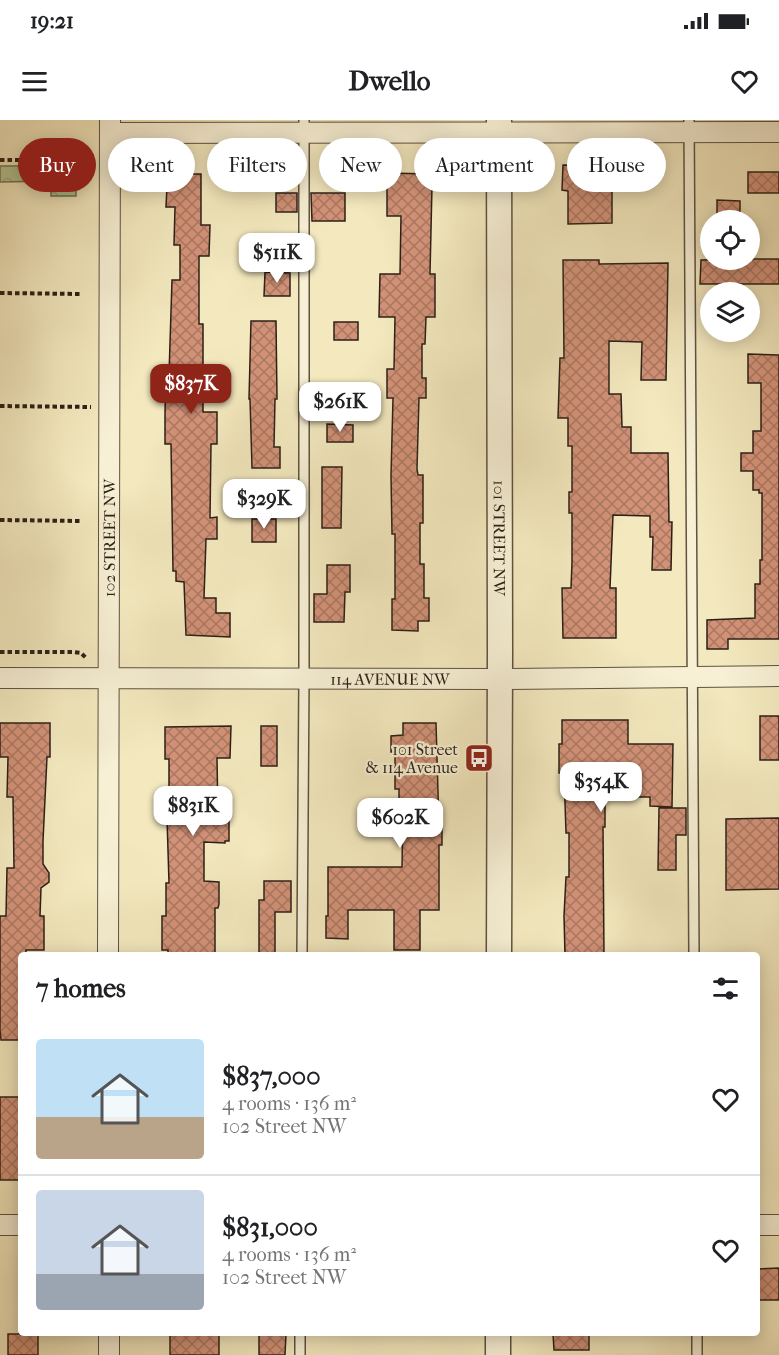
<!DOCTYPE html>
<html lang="en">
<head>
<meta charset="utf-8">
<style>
	:root { --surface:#fff; --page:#f6f6f6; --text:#202124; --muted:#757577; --line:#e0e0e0; --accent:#8f2418 }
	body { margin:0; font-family:"IM FELL French Canon",serif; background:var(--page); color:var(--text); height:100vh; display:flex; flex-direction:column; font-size:22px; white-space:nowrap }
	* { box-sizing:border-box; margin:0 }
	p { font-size:20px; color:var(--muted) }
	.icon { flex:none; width:33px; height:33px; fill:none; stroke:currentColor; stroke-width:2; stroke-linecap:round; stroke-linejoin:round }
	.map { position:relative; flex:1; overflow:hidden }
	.details { position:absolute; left:18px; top:832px; width:742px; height:384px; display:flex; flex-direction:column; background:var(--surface); border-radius:6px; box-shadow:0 3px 15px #0003 }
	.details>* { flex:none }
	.banner { position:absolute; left:18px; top:18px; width:744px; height:54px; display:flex; gap:12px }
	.fabs { position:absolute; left:700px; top:90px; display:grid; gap:12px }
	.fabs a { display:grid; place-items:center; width:60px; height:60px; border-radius:50%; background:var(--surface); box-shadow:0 3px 15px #0003; font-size:30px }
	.price { position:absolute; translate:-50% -51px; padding:0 14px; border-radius:12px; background:#fff; color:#222; font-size:20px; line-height:39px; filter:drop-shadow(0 2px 3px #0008) }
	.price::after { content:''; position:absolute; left:50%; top:36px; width:18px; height:14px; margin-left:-9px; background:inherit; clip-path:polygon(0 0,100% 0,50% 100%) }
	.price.on { background:var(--accent); color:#fff }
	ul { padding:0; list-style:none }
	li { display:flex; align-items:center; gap:18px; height:150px; padding:0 18px }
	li+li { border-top:2px solid var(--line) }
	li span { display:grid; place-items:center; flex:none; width:168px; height:120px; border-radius:6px; color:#555 }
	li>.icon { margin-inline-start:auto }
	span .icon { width:72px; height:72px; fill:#fffc; stroke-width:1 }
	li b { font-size:26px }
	h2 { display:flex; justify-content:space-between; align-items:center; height:72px; padding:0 18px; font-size:26px }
	.pill { padding:0 21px; border-radius:27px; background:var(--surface); box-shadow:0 3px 15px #0003; font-size:21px; line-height:54px }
	.pill.on { background:var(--accent); color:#fff }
	.status { display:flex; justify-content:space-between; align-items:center; height:42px; padding:0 30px; background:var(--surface); direction:ltr }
	.status svg { height:16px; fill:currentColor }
	header { display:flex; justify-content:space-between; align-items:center; height:78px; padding:0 18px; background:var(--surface); font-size:27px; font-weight:800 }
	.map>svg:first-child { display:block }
	.forest { fill:url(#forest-crowns); stroke:#717456; stroke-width:1.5 }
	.building { fill:url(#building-cross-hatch); stroke:#2c2017; stroke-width:1.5 }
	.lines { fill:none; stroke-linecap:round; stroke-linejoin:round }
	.service-casing { stroke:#5e5241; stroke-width:12 }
	.minor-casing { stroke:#5e5241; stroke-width:22 }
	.tertiary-casing { stroke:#5e5241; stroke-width:27 }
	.path { stroke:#2c2017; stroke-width:4; stroke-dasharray:4.5 3; stroke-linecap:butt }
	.service { stroke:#f7f0d5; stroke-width:9 }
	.minor { stroke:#f7f0d5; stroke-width:20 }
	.tertiary { stroke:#f7f0d5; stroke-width:24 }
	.labels { text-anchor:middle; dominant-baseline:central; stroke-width:4.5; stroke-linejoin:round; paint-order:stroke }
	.street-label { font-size:16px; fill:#2c2017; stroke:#f7f0d5 }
	.poi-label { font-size:16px; fill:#2c2017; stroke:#f7f0d5; text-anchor:end }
</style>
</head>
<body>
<div class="status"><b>19:21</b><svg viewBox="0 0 49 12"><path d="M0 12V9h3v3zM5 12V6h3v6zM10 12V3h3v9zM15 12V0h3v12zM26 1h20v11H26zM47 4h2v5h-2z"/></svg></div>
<header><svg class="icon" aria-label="menu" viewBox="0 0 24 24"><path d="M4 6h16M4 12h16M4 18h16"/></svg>Dwello<svg class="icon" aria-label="heart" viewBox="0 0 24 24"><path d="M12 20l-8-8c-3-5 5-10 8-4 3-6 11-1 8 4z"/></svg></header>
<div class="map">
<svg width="779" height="1235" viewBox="0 0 779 1235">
	<defs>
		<pattern id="forest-crowns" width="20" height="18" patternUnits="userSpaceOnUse" patternTransform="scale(1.5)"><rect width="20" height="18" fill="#b6c795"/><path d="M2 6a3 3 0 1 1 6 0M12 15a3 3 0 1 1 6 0" fill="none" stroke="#9dab80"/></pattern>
		<pattern id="building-cross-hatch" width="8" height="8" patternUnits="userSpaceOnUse" patternTransform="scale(1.5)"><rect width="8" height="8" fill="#d29278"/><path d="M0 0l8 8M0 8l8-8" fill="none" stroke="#ab7761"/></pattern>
	</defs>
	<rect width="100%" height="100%" fill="#f3e8be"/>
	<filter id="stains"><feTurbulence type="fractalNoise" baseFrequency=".00333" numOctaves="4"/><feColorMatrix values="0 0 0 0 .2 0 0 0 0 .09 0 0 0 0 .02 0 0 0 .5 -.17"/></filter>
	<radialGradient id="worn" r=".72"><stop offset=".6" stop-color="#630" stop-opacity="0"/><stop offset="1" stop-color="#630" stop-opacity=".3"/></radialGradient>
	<path class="forest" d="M0 46H76V76H51V61L0 62Z"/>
	<path class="building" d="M563 45 634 46V70H612V103L568 104V71L562 70Z
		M748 52H779V73H748Z
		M387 53 430 54V66H432L430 154H435V197H426L425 224H422V258H426V278H419L417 349 418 355H423V403H420V444H424V478H429V501H418V511L392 510V479H395V414H392L391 356 393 278H387V249H394L395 197H379L380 154H400L401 96H387Z
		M169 54H201V105H210L209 136H199V204H203V292H217V324H211L210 398 217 397V419H206L204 478H216V493H230V517L186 515 184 462 176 461V451H173L171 324H165V292L166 255H169L172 160H180V125H174L175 87H166L167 66H169Z
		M276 73H297V92H276Z
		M311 73H345V101H312Z
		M717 80 740 81V97L717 96Z
		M750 139H779V164H700L701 140Z
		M563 140H599V144L668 143 666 260H641L642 222 609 221V274H621L622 307H631V333H668L669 402H672L671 450H652L653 417H650V396L613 395 610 468H616V518H563L562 468H571L572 442V393H569V372H572V326H568V298H558L560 238H564Z
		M265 152 290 153V176H264Z
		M251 201H276L277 279H275L274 327H280V348H252L250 279H249Z
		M334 202H358V220H334Z
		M748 234 779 235V519H728V529H707V500L755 498V464H760V440H762V373H759V370H753V351H741V333H753V311H761V263H748Z
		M327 304 353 305V322H327Z
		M322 347H342L341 408H322Z
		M252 399H276V422H252Z
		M327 445H350V472H345L344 502H314V474H327Z
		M760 596H779V640H760Z
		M562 600H628V624H673L672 687 650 686V677H605V707H603L604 836 565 835 564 796 566 757H569V713H566L564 653H559V624H562Z
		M0 603H50V637H47L43 721V744L49 753V762L41 768 40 796H44V830H26V836H21V920H1L0 911V796H6L7 748H14L13 677H7L8 637H0Z
		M403 603H436L439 705H442V725H439V790H420V830H394V790H348V819L326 818V796H328V747H402L403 685H399V669H395V632H391V616L403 615Z
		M231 606 230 638H217L218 698H229V721H225V723L204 722V761L219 762V784L218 788H215V836H168V830H162V796H166V763H169L167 698H169V639H165V607Z
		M261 606H277V646H261Z
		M659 688H686V715H676V750H658Z
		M779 698V769L726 770V699Z
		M264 761H291V792H275V836H259V780H264Z
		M0 977H21V1060H0Z
		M779 1148V1180H758V1149Z
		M8 1214H38V1235H8Z
		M170 1214H219V1235H170Z
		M259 1214H286L285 1235H259Z
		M553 1214H589V1230H554Z"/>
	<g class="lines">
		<g class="service-casing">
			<path id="service" d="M689 0 694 836
				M302 836 304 557V0
				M300 1214V1235
				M697 1214V1235"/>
		</g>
		<g class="minor-casing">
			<g id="minor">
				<path d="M110 13 779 12"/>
				<path id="s1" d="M0 558 500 559 779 556"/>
				<path id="s2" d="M108 836 110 0"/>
				<path d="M0 1105H21"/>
				<path d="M758 1105H779"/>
				<path d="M109 1214V1235"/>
			</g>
		</g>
		<g class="tertiary-casing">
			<g id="tertiary">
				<path id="s3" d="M499 0 500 533 499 836"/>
				<path d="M498 1214V1235"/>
			</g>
		</g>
		<path class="path" d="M0 40H81
			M0 173 82 174
			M0 286 91 287
			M0 400 82 401
			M0 532H72L81 533 87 539"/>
		<use href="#service" class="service"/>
		<use href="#minor" class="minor"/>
		<use href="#tertiary" class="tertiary"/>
	</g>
	<defs>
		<g id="bus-square" transform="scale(1.5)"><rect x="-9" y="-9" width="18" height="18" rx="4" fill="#8f2418" stroke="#f7f0d5"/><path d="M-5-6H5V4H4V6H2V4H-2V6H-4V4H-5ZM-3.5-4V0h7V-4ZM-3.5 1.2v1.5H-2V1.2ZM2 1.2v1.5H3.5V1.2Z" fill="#fff"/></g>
	</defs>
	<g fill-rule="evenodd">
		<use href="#bus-square" x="479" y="638"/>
	</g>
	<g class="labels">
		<g class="street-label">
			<text stroke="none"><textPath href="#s2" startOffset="418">102 STREET NW</textPath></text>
			<text stroke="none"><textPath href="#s3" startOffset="418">101 STREET NW</textPath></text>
			<text stroke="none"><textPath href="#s1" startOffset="390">114 AVENUE NW</textPath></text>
		</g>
		<g class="poi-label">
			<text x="458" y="629">101 Street<tspan x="458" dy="18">&amp; 114 Avenue</tspan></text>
		</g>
	</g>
	<rect width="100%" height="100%" filter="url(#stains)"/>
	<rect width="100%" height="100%" fill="url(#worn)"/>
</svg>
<div class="fabs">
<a><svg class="icon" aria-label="locate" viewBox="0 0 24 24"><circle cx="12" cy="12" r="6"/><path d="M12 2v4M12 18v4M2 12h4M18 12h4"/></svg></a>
<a><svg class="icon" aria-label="layers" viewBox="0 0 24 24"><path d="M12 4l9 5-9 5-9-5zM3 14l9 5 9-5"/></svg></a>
</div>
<b class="price" style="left:277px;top:164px">$511K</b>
<b class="price on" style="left:191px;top:295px">$837K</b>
<b class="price" style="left:340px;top:313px">$261K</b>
<b class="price" style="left:264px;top:410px">$329K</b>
<b class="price" style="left:601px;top:693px">$354K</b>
<b class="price" style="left:193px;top:717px">$831K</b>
<b class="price" style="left:400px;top:729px">$602K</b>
<div class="banner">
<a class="pill on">Buy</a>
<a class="pill">Rent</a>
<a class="pill">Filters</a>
<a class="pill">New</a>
<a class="pill">Apartment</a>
<a class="pill">House</a>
</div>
<section class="details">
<h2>7 homes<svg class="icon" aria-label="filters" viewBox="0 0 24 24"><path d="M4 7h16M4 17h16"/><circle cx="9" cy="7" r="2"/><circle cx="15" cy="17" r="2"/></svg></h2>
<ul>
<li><span style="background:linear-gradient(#bfe0f5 65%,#b9a48a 0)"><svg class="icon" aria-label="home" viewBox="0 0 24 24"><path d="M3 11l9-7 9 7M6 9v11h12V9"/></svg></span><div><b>$837,000</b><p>4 rooms · 136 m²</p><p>102 Street NW</p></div><svg class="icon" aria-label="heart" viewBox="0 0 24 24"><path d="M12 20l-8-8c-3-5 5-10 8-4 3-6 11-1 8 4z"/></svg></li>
<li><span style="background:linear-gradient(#c9d6e8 70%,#9aa5b1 0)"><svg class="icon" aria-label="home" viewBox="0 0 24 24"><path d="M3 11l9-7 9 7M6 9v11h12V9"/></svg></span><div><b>$831,000</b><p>4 rooms · 136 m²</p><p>102 Street NW</p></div><svg class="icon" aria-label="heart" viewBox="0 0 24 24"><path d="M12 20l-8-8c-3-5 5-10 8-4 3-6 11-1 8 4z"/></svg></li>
</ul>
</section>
</div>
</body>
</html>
